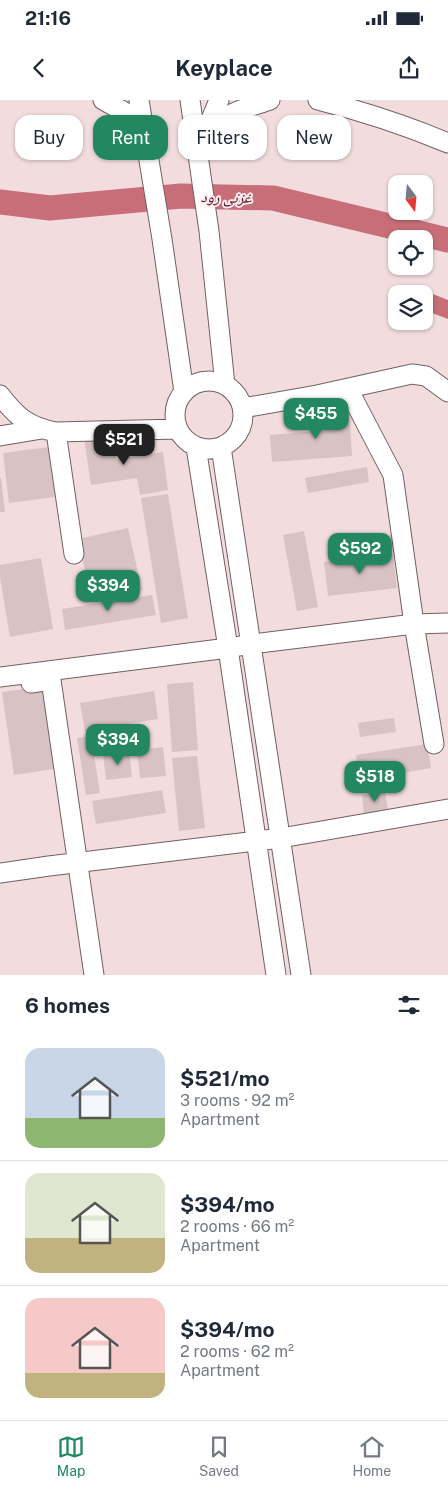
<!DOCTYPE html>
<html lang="en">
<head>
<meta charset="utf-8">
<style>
	:root { --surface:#fff; --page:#f2f2f3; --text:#1f2937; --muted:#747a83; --line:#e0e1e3; --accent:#238862 }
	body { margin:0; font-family:"Public Sans","Noto Naskh Arabic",sans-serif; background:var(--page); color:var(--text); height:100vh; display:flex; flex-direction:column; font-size:19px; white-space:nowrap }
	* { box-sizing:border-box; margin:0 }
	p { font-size:16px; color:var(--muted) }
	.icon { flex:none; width:28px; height:28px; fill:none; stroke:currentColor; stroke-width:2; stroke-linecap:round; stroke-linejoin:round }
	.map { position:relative; height:875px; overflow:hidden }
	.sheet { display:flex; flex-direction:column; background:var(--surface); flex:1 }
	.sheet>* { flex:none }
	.guide { position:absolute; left:15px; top:15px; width:419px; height:45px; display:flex; gap:10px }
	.needle { width:32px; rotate:164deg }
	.tools { position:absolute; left:388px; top:75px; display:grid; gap:10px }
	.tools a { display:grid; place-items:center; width:45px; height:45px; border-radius:10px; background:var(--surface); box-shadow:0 1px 4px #0004; font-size:25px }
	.price { position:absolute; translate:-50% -42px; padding:0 11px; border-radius:10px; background:var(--accent); color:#fff; font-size:16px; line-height:32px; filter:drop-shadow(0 1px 2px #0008) }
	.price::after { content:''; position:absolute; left:50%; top:30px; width:15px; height:11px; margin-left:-8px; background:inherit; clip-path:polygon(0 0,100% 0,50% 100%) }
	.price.selected { background:#222; color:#fff }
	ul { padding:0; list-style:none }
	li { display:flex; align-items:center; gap:15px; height:125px; padding:0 25px }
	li+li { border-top:1px solid var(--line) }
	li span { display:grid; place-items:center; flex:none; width:140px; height:100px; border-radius:15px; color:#555 }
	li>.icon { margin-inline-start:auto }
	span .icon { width:60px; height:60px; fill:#fffc; stroke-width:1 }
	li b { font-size:21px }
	h2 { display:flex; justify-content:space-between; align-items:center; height:60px; padding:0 25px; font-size:21px }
	.chip { padding:0 18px; border-radius:15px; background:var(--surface); box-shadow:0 1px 4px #0004; font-size:18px; line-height:45px }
	.chip.selected { background:var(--accent); color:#fff }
	.status { display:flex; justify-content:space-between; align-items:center; height:35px; padding:0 25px; background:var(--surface); direction:ltr }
	.status svg { height:14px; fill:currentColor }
	header { display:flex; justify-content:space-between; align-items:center; height:65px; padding:0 25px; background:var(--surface); font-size:22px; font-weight:700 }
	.tab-bar { display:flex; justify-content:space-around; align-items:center; height:70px; border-top:1px solid var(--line); background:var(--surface); font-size:14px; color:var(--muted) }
	.tab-bar a { display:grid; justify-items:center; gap:2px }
	.tab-bar .selected { color:var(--accent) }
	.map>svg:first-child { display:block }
	.water { fill:#c76e78 }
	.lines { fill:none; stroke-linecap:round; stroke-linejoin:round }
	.river { stroke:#c76e78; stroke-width:25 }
	.building { fill:#d8c2c4 }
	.minor-casing { stroke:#726061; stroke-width:21 }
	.minor { stroke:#fff; stroke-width:19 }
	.labels { text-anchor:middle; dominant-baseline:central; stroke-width:4; stroke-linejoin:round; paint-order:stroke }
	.water-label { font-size:15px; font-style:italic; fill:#5c081f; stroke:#fcebec }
</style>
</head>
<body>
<div class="status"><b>21:16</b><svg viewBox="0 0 49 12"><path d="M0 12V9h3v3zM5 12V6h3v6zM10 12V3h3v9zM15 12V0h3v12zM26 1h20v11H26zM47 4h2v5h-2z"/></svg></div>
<header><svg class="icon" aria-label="back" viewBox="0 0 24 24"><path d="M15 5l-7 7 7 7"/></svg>Keyplace<svg class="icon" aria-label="share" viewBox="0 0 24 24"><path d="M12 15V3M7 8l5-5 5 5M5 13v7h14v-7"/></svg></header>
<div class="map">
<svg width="448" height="875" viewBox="0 0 448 875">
	<rect width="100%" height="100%" fill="#f2dcde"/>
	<path class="water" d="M420 189 448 200V219L424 210V194H418Z"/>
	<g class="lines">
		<path class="river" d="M0 102 50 108 181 96 273 98 448 140"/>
	</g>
	<path class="building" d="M349 310 352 356 272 362 270 335 318 331 317 312Z
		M113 334 116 359 163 352 168 390 140 395 137 378 91 385 84 338Z
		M49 347 55 397 9 403 3 353Z
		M367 367 369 382 308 393 305 378Z
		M0 378H1L5 412H0Z
		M168 394 188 518 161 523 141 398Z
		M128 428 142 490 92 501 78 439Z
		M304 431 318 507 297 511 283 435Z
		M393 455 397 488 328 496 324 462Z
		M41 458 53 529 10 537 0 477V465Z
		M152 495 156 515 65 530 62 509Z
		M193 582 198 650 172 652 167 584Z
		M48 586 60 668 14 675 2 592Z
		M154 591 158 619 85 631 80 603Z
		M394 618 396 632 360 637 358 623Z
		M91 636 100 693 86 695 77 638Z
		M427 644 431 668 360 680 356 655Z
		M163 647 166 676 140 678 137 650Z
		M129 651 132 677 106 680 103 654Z
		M197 656 205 728 179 731 172 658Z
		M162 690 166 713 96 724 92 701Z
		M385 692 388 710 364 714 362 695Z"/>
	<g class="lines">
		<g class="minor-casing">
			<path id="minor" d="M103 0 130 15 143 33
				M139 0 162 139 184 292
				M190 0 209 131 225 285
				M318 0C362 11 405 25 448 43
				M207 29 219 0
				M197 51C199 45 202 39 206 34 222 13 247 8 270 0
				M175 315a34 34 0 1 1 68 0a34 34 0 1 1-68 0Z
				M348 289 393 375 414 524 434 644
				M0 295C16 316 28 327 56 332L178 329
				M243 308 317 295 412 274 426 276 448 292
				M56 332 74 454
				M0 336 42 329
				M196 347 228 548 276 875
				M221 347 301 875
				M0 577 228 548 252 544 414 524 448 523
				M31 583 51 580 94 875
				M0 773 49 766 281 738 448 709"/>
		</g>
		<use href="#minor" class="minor"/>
	</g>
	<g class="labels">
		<g class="water-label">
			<text transform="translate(226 97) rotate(1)">غزنی رود</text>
		</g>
	</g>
</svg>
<div class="tools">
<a><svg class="needle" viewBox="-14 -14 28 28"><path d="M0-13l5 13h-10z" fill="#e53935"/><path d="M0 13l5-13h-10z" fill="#747a83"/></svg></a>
<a><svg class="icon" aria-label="locate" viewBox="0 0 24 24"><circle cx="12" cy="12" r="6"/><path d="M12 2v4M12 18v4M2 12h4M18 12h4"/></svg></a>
<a><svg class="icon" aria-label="layers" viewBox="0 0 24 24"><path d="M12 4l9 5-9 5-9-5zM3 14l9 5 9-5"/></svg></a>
</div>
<b class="price" style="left:316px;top:340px">$455</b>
<b class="price selected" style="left:124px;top:366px">$521</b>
<b class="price" style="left:360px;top:475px">$592</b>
<b class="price" style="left:108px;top:512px">$394</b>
<b class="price" style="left:118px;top:666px">$394</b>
<b class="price" style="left:375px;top:703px">$518</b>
<div class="guide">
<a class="chip">Buy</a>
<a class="chip selected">Rent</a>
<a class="chip">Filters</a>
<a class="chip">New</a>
</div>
</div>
<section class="sheet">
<h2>6 homes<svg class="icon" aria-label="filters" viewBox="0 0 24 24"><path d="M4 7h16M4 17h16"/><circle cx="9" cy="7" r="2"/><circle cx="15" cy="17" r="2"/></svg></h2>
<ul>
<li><span style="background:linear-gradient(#c9d6e8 70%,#8fb573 0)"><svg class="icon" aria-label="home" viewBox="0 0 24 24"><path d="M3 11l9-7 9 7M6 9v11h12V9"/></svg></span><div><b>$521/mo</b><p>3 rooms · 92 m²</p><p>Apartment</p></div></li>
<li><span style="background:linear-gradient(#dfe7d0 65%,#c2b280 0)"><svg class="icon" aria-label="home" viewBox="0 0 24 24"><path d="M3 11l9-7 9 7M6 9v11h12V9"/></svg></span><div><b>$394/mo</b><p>2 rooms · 66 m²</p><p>Apartment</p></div></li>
<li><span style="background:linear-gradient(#f6c9c9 75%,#c2b280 0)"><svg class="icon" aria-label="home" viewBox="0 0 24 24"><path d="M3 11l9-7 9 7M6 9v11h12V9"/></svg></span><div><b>$394/mo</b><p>2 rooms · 62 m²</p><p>Apartment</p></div></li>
</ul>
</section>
<nav class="tab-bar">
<a class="selected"><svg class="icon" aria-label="map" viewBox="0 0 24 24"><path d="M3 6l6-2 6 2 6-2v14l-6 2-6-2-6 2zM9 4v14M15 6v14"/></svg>Map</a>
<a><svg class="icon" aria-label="saved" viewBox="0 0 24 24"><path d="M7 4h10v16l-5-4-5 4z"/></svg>Saved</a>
<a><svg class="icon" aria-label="home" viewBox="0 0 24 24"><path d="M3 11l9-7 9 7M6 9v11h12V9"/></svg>Home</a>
</nav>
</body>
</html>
